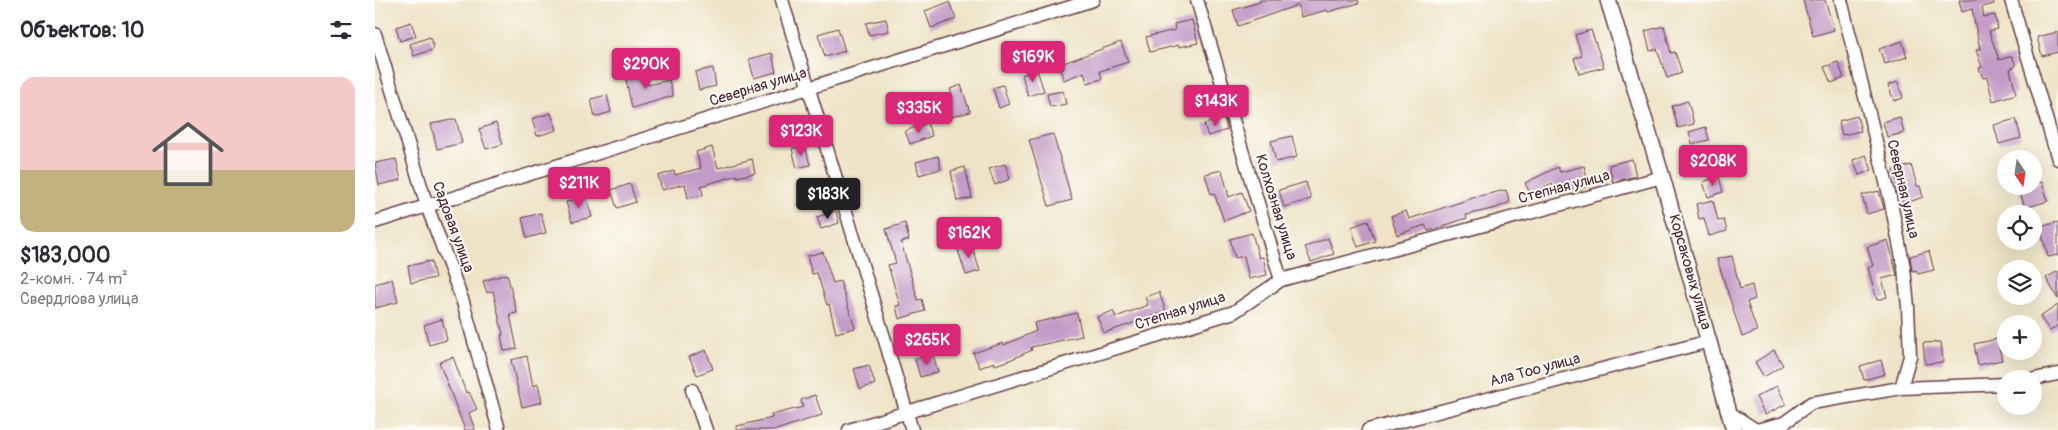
<!DOCTYPE html>
<html lang="ru">
<head>
<meta charset="utf-8">
<style>
	:root { --surface:#fff; --page:#f2f2f3; --text:#2b2b33; --muted:#7c7c81; --accent:#db2777 }
	body { margin:0; font-family:Pangolin,sans-serif; background:var(--page); color:var(--text); height:100vh; display:flex; flex-direction:column; font-size:19px; white-space:nowrap }
	* { box-sizing:border-box; margin:0 }
	p { font-size:16px; color:var(--muted) }
	.icon { flex:none; width:28px; height:28px; fill:none; stroke:currentColor; stroke-width:2; stroke-linecap:round; stroke-linejoin:round }
	.map { position:relative; flex:1; overflow:hidden }
	.details { display:flex; flex-direction:column; background:var(--surface); width:375px }
	.details>* { flex:none }
	.needle { width:32px; rotate:167deg }
	.fabs { position:absolute; left:1622px; top:150px; display:grid; gap:10px }
	.fabs a { display:grid; place-items:center; width:45px; height:45px; border-radius:50%; background:var(--surface); box-shadow:0 5px 20px #0002; font-size:25px }
	.price { position:absolute; translate:-50% -42px; padding:0 11px; border-radius:5px; background:var(--accent); color:#fff; font-size:16px; line-height:32px; filter:drop-shadow(0 1px 2px #0008) }
	.price::after { content:''; position:absolute; left:50%; top:30px; width:15px; height:11px; margin-left:-8px; background:inherit; clip-path:polygon(0 0,100% 0,50% 100%) }
	.price.current { background:#222; color:#fff }
	ul { padding:0; list-style:none }
	li { display:grid; align-content:center; gap:10px; height:265px; padding:0 20px }
	li span { display:grid; place-items:center; height:155px; border-radius:15px; color:#555 }
	li>.icon { margin-inline-start:auto }
	span .icon { width:90px; height:90px; fill:#fffc; stroke-width:1 }
	li b { font-size:21px }
	h2 { display:flex; justify-content:space-between; align-items:center; height:60px; padding:0 20px; font-size:21px }
	main { display:flex; flex:1; min-height:0 }
	.map>svg:first-child { display:block }
	.building { fill:#c39bc7 }
	.lines { fill:none; stroke-linecap:round; stroke-linejoin:round }
	.minor-casing { stroke:#633c42; stroke-width:15 }
	.tertiary-casing { stroke:#633c42; stroke-width:18 }
	.minor { stroke:#fff; stroke-width:12 }
	.tertiary { stroke:#fff; stroke-width:15 }
	.labels { text-anchor:middle; dominant-baseline:central; stroke-width:4; stroke-linejoin:round; paint-order:stroke }
	.street-label { font-size:15px; fill:#4a1f2b; stroke:#fdfcf7 }
</style>
</head>
<body>
<main>
<section class="details">
<h2>Объектов: 10<svg class="icon" aria-label="filters" viewBox="0 0 24 24"><path d="M4 7h16M4 17h16"/><circle cx="9" cy="7" r="2"/><circle cx="15" cy="17" r="2"/></svg></h2>
<ul>
<li><span style="background:linear-gradient(#f6c9c9 60%,#c2b280 0)"><svg class="icon" aria-label="home" viewBox="0 0 24 24"><path d="M3 11l9-7 9 7M6 9v11h12V9"/></svg></span><div><b>$183,000</b><p>2-комн. · 74 m²</p><p>Свердлова улица</p></div></li>
</ul>
</section>
<div class="map">
<svg width="1683" height="430" viewBox="0 0 1683 430">
	<rect width="100%" height="100%" fill="#fdfcf7"/>
	<filter id="ink" filterUnits="userSpaceOnUse"><feTurbulence type="fractalNoise" baseFrequency=".02" numOctaves="2"/><feDisplacementMap in="SourceGraphic" scale="10" xChannelSelector="R" yChannelSelector="G"/><feConvolveMatrix kernelMatrix="1 2 1 2 8 2 1 2 1" color-interpolation-filters="sRGB"/></filter>
	<filter id="wash" filterUnits="userSpaceOnUse"><feTurbulence type="fractalNoise" baseFrequency=".0096" numOctaves="4" result="noise"/><feDisplacementMap in="SourceGraphic" scale="20" xChannelSelector="R" yChannelSelector="G"/><feGaussianBlur stdDeviation="1.12" result="paint"/><feColorMatrix in="noise" values="0 0 0 0 0 0 0 0 0 0 0 0 0 0 0 0 0 1.4 0 .05"/><feComposite in="paint" operator="in"/></filter>
	<g filter="url(#wash)">
		<rect width="100%" height="100%" fill="#eee3c6"/>
		<g id="blocks">
			<path class="building" d="M885 0H983L984 3 953 12 952 10 926 17 923 5 863 26 858 10 885 2Z
				M1428 0H1450L1459 30 1438 36Z
				M1584 0H1618L1619 4 1607 7 1609 17 1620 15 1623 29 1614 31 1624 60 1637 56 1641 66 1635 69 1641 94 1618 101 1612 77 1608 78 1604 68 1607 67 1601 50 1605 49 1597 9 1587 12Z
				M574 2 581 19 556 28 550 11Z
				M511 19 514 31 494 35 491 23Z
				M817 20 823 43 804 47V45L775 52 771 37 800 30 799 24Z
				M36 22 41 36 25 41 21 27Z
				M1289 26 1296 53 1300 52 1307 73 1292 78 1282 49 1275 51 1270 31Z
				M463 28 470 51 450 57 443 34Z
				M1216 30 1229 67 1204 74 1199 58 1207 56 1200 35Z
				M1683 32V52L1667 56 1662 37Z
				M55 37 59 49 39 56 35 44Z
				M1527 41 1532 57 1510 64 1504 49Z
				M746 42 753 62 725 71 727 79 712 83 709 72 689 80 683 65Z
				M397 53 401 72 379 78 374 59Z
				M1463 62 1469 78 1456 83 1449 67Z
				M338 68 341 86 324 90 320 72Z
				M662 70 669 91 653 96 647 75Z
				M270 71 273 85 294 80 298 96 257 108 250 76Z
				M1523 82 1528 98 1519 101 1513 85Z
				M586 85 595 112 561 121 554 101 577 94 575 89Z
				M628 85 634 104 624 108 618 88Z
				M688 91 691 104 675 107 672 94Z
				M232 95 236 112 220 117 216 99Z
				M1313 101 1319 124 1303 128 1297 106Z
				M176 113 182 130 162 136 157 119Z
				M1482 116 1486 131 1467 135 1464 121Z
				M1525 117 1529 133 1512 137 1508 122Z
				M81 119 87 143 62 149 56 124Z
				M849 119 852 130 833 136 829 124Z
				M1641 119 1646 138 1624 144 1619 125Z
				M121 123 128 144 111 149 104 129Z
				M552 123 557 136 535 144 530 131Z
				M1331 127 1334 140 1317 144 1314 132Z
				M678 134 697 200 674 206 654 140Z
				M917 136 922 157 901 162 896 141Z
				M430 145 435 165 422 168 417 149Z
				M337 147 343 168 377 159 380 173 362 177V175L326 186 328 195 313 198 310 184 287 190 283 176 299 171 300 175 326 168 321 152Z
				M1491 155 1497 170 1484 175 1478 160Z
				M563 156 566 169 544 175 541 162Z
				M21 159 26 180 4 185 0 163Z
				M1257 159 1261 176 1238 182 1234 165Z
				M630 164 635 179 620 185 614 169Z
				M1536 165 1542 186H1545L1548 197 1529 204 1518 170Z
				M1209 166 1214 186 1195 191 1194 185 1180 191 1177 183 1156 195 1150 183 1183 167 1185 172Z
				M590 167 597 198 582 201 576 171Z
				M847 170 854 197 867 192 874 211 849 221 839 193 836 194 830 174Z
				M1344 177 1348 192 1333 197 1328 182Z
				M931 182 936 199 909 207 904 190Z
				M1667 182 1673 201 1650 208 1644 189Z
				M255 184 261 202 242 208 236 190Z
				M440 185 446 202 431 207 425 190Z
				M1131 190 1135 202 1121 208 1091 215 1092 218 1053 231 1050 225 1022 235 1016 216 1031 211 1034 219 1104 196Z
				M1504 191 1509 209 1492 214 1487 195Z
				M211 196 217 217 197 222 191 202Z
				M1338 200 1343 221 1349 220 1352 231 1334 236 1329 218 1324 219 1321 204Z
				M461 211 464 223 446 229 442 217Z
				M166 213 171 233 152 238 147 218Z
				M993 221 1000 241 983 247 976 227Z
				M1683 222V255L1673 257 1665 227Z
				M530 223 534 240 526 242 543 300 547 299 550 311 524 319 521 306 525 305 513 265 521 263 511 229Z
				M877 233 884 258 888 257 892 275 874 279 869 256 860 258 855 239Z
				M953 238 959 254 936 262 930 247Z
				M1513 240 1522 275 1507 279 1512 297 1502 300 1493 268 1498 266 1492 247Z
				M596 243 605 271 591 275 582 247Z
				M1554 251 1559 270 1543 274 1541 270 1537 271 1535 256Z
				M448 252 458 283 465 281 480 328 461 333 454 304 452 305 442 273 437 274 432 256Z
				M1357 256 1365 289 1377 285 1380 299 1372 302 1382 331 1367 337 1342 259Z
				M56 261 60 278 36 283 33 266Z
				M1683 271V299L1671 278Z
				M132 274 142 313 135 314 142 349 129 351 126 335H128L118 291 112 293 108 281Z
				M17 279 23 302 0 308V284Z
				M784 292 791 312 729 333 722 317 738 311 741 317 773 305 770 297Z
				M1683 305V325L1675 331 1665 317Z
				M702 313 707 336 656 347 657 350 635 360 620 365 619 362 605 368 598 353 628 343 629 345 661 331 659 323Z
				M67 319 72 340 54 345 49 325Z
				M1622 339 1627 360 1603 365 1599 344Z
				M1566 342 1568 362 1550 364 1548 343Z
				M331 350 338 369 322 375 314 357Z
				M1399 350 1408 365 1389 377 1380 362Z
				M558 354 563 372 545 377 540 359Z
				M152 356 158 386 163 384 167 402 147 407 136 360Z
				M78 357 91 393 94 392 102 409 94 413 100 430H90L64 362Z
				M1506 360 1510 374 1489 380 1485 366Z
				M494 365 500 384 485 389 479 369Z
				M1402 386 1411 404 1390 415 1381 397Z
				M440 395 447 415 401 430H362V426L397 418 396 415 428 407 426 400Z"/>
		</g>
	</g>
	<g filter="url(#ink)">
		<use href="#blocks" fill-opacity="0" stroke="#633c42" stroke-width="1"/>
		<g class="lines">
			<g class="minor-casing">
				<path id="minor" d="M407 0 537 430
					M822 0 906 280
					M1466 0 1515 198 1529 268 1533 307 1535 356 1526 388
					M1636 0 1683 159
					M0 34 52 206 88 302 124 430
					M0 222 718 0
					M1659 379 1683 374
					M317 390 331 430
					M1355 413 1381 430 1409 423 1436 403 1526 388 1631 384
					M474 430 859 312 906 280 1287 177
					M993 430 1335 341"/>
			</g>
			<g class="tertiary-casing">
				<path id="tertiary" d="M1233 0 1287 177 1359 430"/>
			</g>
			<use href="#minor" class="minor"/>
			<use href="#tertiary" class="tertiary"/>
		</g>
	</g>
	<g class="labels">
		<g class="street-label">
			<text transform="translate(383 87) rotate(-17)">Северная улица</text>
			<text transform="translate(1189 187) rotate(-15)">Степная улица</text>
			<text transform="translate(1528 189) rotate(77)">Северная улица</text>
			<text transform="translate(901 207) rotate(73)">Колхозная улица</text>
			<text transform="translate(78 227) rotate(70)">Садовая улица</text>
			<text transform="translate(1315 272) rotate(74)">Корсаковых улица</text>
			<text transform="translate(805 311) rotate(-18)">Степная улица</text>
			<text transform="translate(1160 370) rotate(-15)">Ала Тоо улица</text>
		</g>
	</g>
</svg>
<div class="fabs">
<a><svg class="needle" viewBox="-14 -14 28 28"><path d="M0-13l5 13h-10z" fill="#e53935"/><path d="M0 13l5-13h-10z" fill="#7c7c81"/></svg></a>
<a><svg class="icon" aria-label="locate" viewBox="0 0 24 24"><circle cx="12" cy="12" r="6"/><path d="M12 2v4M12 18v4M2 12h4M18 12h4"/></svg></a>
<a><svg class="icon" aria-label="layers" viewBox="0 0 24 24"><path d="M12 4l9 5-9 5-9-5zM3 14l9 5 9-5"/></svg></a>
<a>+</a>
<a>−</a>
</div>
<b class="price" style="left:658px;top:83px">$169K</b>
<b class="price" style="left:271px;top:90px">$290K</b>
<b class="price" style="left:841px;top:127px">$143K</b>
<b class="price" style="left:544px;top:134px">$335K</b>
<b class="price" style="left:426px;top:157px">$123K</b>
<b class="price" style="left:1338px;top:187px">$208K</b>
<b class="price" style="left:204px;top:209px">$211K</b>
<b class="price current" style="left:453px;top:220px">$183K</b>
<b class="price" style="left:594px;top:259px">$162K</b>
<b class="price" style="left:552px;top:366px">$265K</b>
</div>
</main>
</body>
</html>
